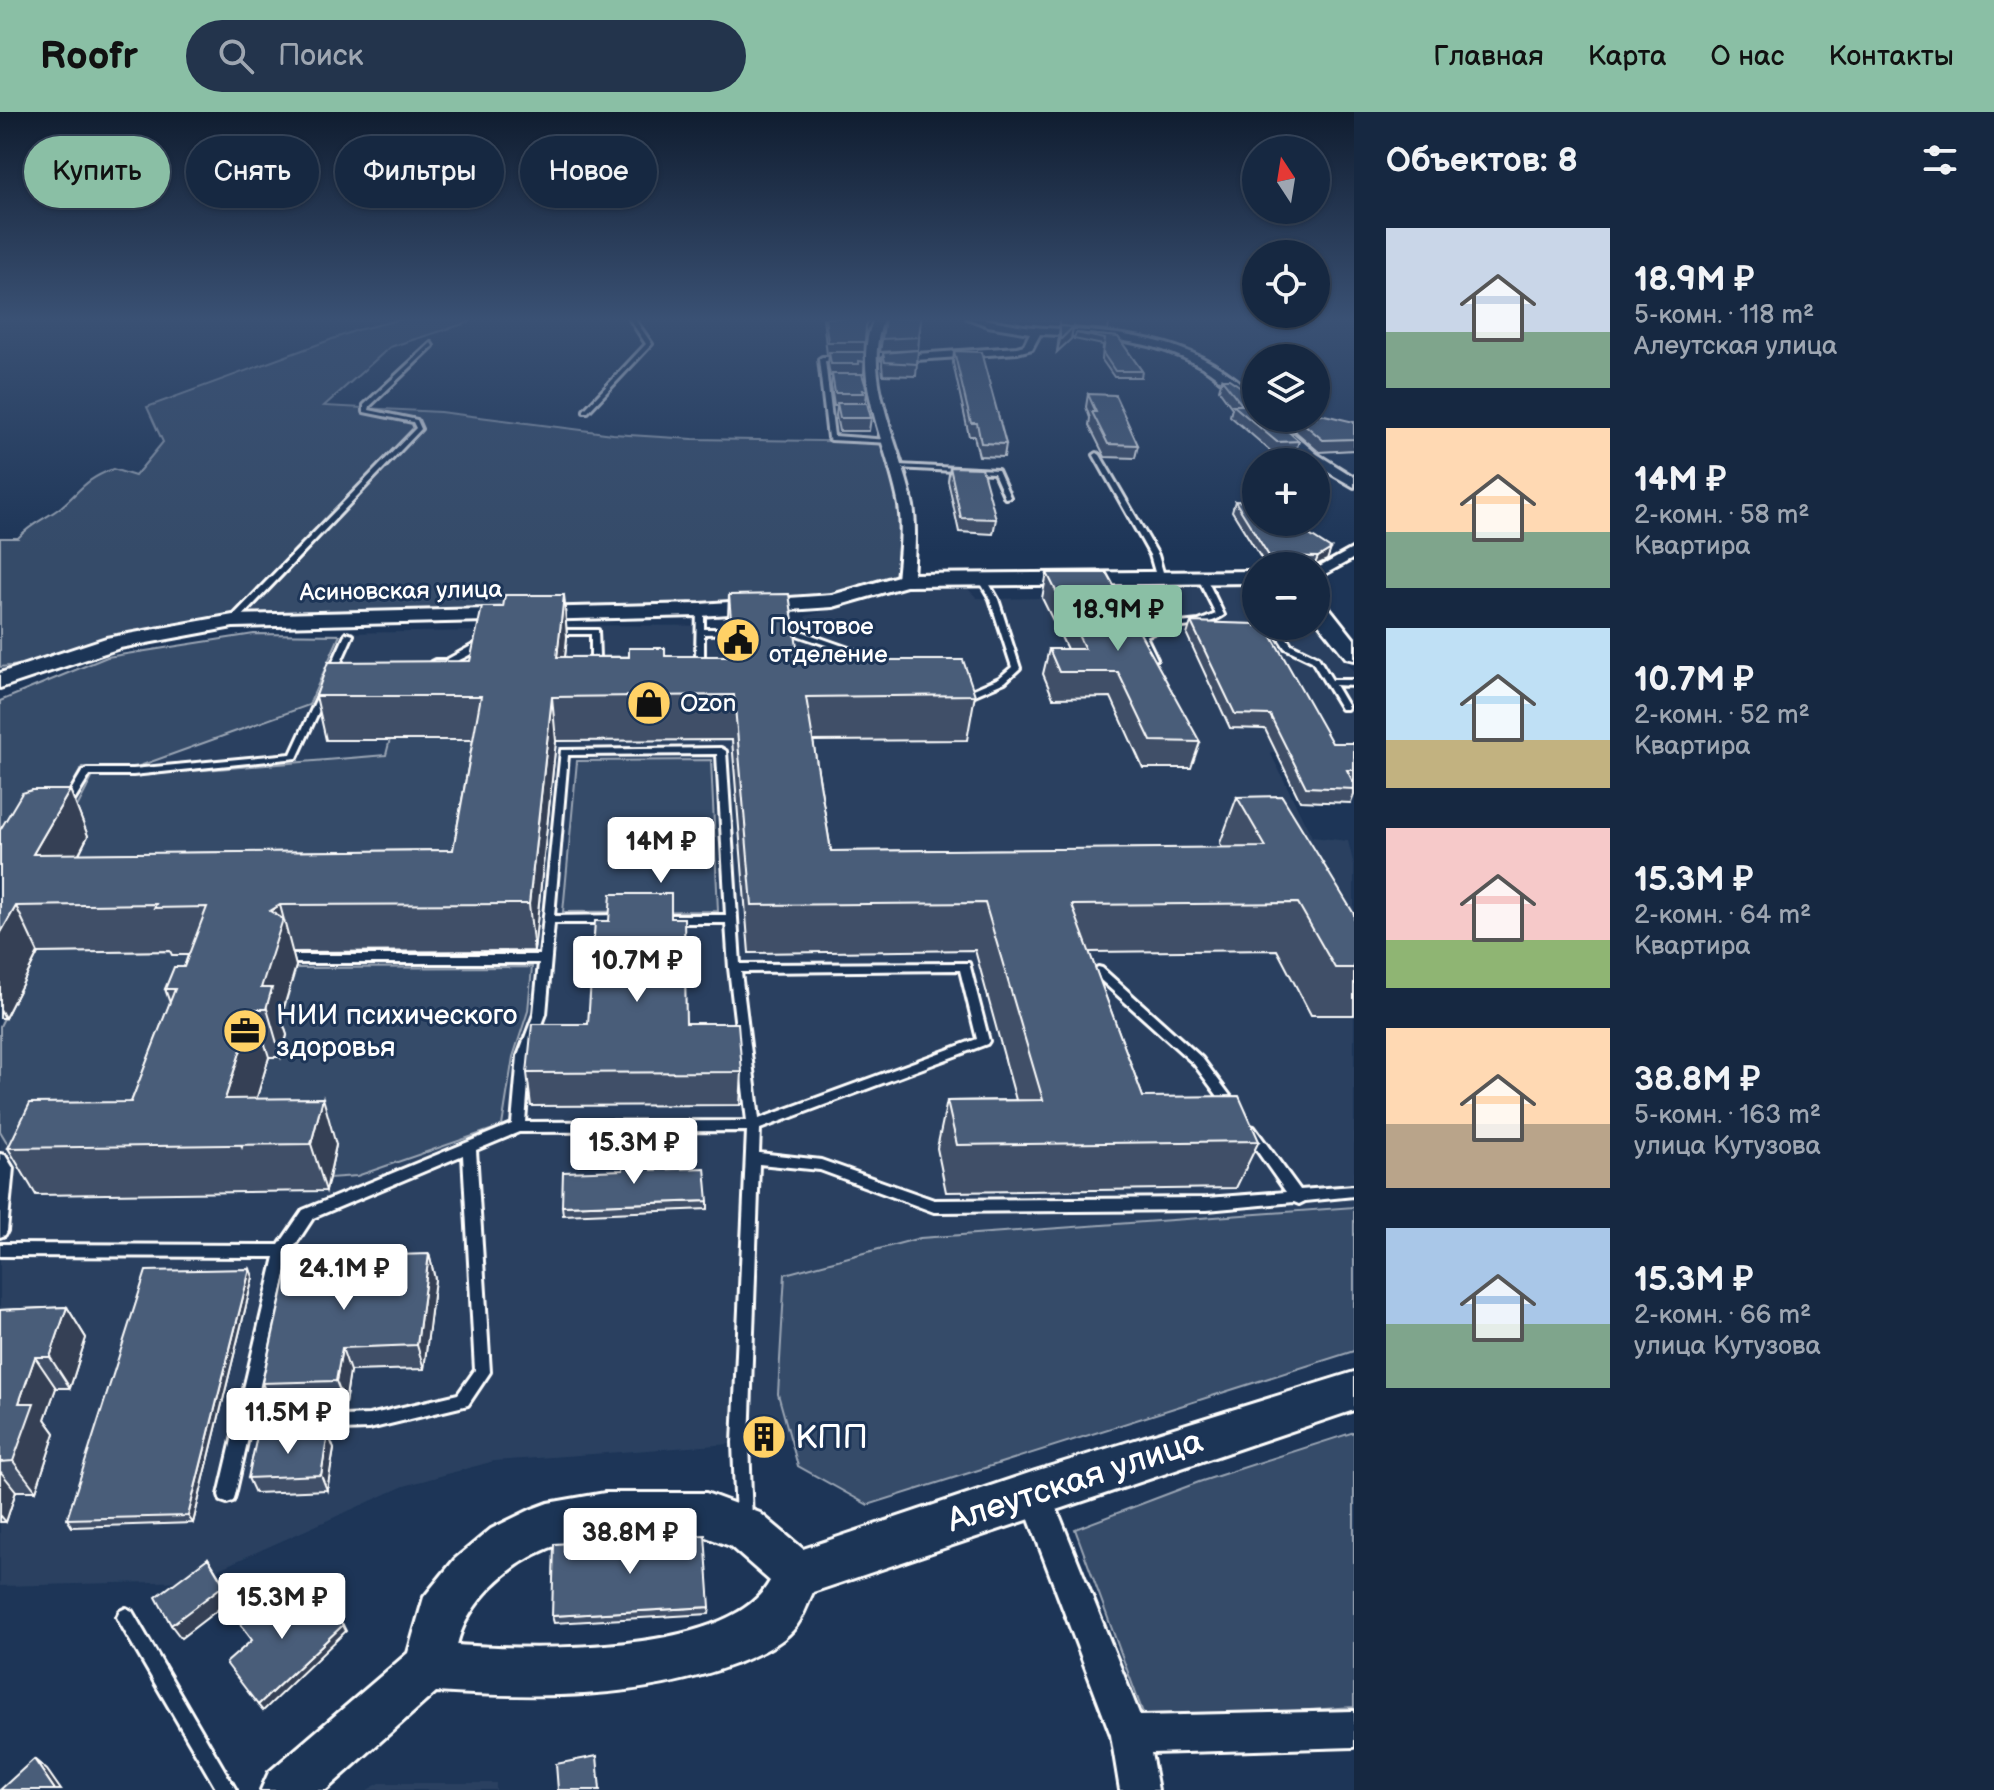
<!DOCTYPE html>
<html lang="ru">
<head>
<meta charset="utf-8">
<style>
	:root { --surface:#162841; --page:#23344c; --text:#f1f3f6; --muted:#9ea6b1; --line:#35445a; --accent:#8abfa5 }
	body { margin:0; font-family:"Balsamiq Sans",sans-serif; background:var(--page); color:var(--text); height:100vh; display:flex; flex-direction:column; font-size:30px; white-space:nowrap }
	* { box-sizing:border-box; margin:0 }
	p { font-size:26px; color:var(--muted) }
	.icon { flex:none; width:44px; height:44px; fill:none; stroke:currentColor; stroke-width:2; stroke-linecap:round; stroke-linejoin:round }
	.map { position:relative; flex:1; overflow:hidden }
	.panel { display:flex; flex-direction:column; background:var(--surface); width:640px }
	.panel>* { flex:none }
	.guide { position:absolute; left:24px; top:24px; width:760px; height:72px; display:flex; gap:16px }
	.needle { width:52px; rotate:348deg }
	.controls { position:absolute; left:1242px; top:24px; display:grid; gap:16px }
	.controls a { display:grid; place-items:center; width:88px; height:88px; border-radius:50%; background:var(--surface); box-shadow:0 2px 6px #0004,0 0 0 2px var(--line); font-size:40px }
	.price { position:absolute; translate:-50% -68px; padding:0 18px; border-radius:8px; background:#fff; color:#222; font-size:26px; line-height:52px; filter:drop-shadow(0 2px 4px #0008) }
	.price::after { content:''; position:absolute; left:50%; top:48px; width:24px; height:18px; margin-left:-12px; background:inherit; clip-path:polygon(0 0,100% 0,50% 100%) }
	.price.current { background:var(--accent); color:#111 }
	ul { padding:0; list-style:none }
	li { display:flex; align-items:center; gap:24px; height:200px; padding:0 32px }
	li span { display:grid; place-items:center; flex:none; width:224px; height:160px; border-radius:0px; color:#555 }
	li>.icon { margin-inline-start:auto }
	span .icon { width:96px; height:96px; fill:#fffc; stroke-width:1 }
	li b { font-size:34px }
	h2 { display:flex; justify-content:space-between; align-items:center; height:96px; padding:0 32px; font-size:34px }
	.chip { padding:0 28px; border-radius:36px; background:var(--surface); box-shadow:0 2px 6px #0004,0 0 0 2px var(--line); font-size:28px; line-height:72px }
	.chip.current { background:var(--accent); color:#111 }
	header { display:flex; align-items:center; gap:48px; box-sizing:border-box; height:112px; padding:0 40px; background:var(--accent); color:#111 }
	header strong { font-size:38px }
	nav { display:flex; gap:44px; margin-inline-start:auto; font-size:28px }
	.search { width:560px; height:72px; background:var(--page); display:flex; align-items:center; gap:20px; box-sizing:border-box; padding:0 28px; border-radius:44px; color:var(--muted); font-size:30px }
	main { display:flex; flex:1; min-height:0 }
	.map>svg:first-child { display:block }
	.built { fill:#2a4161 }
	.green { fill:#364b69; stroke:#9aa5b4; stroke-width:2 }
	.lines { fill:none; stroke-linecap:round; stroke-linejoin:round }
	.lane-casing { stroke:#fff; stroke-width:6 }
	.street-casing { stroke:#fff; stroke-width:6 }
	.secondary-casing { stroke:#fff; stroke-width:6 }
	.lane { fill:#1d3557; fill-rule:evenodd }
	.street { fill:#1d3557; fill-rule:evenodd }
	.secondary { fill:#1d3557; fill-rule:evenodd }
	.wall { fill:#405068; stroke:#fff; stroke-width:2 }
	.shaded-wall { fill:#344155; stroke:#fff; stroke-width:2 }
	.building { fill:#4a5d79; stroke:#fff; stroke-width:2 }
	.labels { text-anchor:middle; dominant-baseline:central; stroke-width:6; stroke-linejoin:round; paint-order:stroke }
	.far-street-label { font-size:24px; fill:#fff; stroke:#1d3557 }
	.far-poi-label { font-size:24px; fill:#fff; stroke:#1d3557; text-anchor:start }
	.poi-label { font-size:28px; fill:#fff; stroke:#1d3557; text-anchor:start }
	.near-poi-label { font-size:34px; fill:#fff; stroke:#1d3557; text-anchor:start }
	.near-street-label { font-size:34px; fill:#fff; stroke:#1d3557 }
</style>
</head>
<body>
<header>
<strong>Roofr</strong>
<div class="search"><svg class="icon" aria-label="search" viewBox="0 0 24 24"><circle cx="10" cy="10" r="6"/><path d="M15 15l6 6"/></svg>Поиск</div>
<nav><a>Главная</a><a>Карта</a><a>О нас</a><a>Контакты</a></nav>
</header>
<main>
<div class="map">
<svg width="1354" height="1678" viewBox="0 0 1354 1678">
	<rect width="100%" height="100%" fill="#1d3557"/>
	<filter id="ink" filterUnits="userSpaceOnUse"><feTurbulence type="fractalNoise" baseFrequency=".0125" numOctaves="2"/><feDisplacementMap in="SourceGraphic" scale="16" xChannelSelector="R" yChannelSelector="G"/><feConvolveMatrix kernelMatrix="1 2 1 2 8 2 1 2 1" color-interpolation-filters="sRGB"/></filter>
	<g filter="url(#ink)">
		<path class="built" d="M1066 474H1256V514H1316V508L1354 560V643L1270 640 1312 725 1348 729 1354 754V1197L1023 1290 772 1329 494 1349 404 1374 192 1469 0 1474V589L107 545 254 522 490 519 491 513 802 514 806 504 910 476 966 475 977 486 994 487 1038 486Z
			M380 1671H496V1678H367Z"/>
		<path class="green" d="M406 206H467L470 210 390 235 324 294 440 300 613 322 693 327 885 330 903 397 898 467 830 484 699 493 234 505 167 513 32 552 0 555V426H18C32 410 46 407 61 395 83 376 84 368 113 357L135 364 163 330 147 295 357 218Z
			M254 522 340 523 309 593 134 656 82 655 49 715 0 735V589L107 545Z
			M390 627 487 628 460 784 54 789 62 724 93 664H132L386 643Z
			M711 648 718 799 563 800 577 649Z
			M173 839V843H195L153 1037 12 1039 0 1019V914L19 877 26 841Z
			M532 855 528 899 513 945 502 1014 357 1064 329 1066 336 1033 242 1035 269 945 281 944 287 924H276L296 856Z
			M1354 1095V1239L868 1393 798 1354 778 1282 785 1162 920 1126Z
			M1354 1320V1595L1146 1609 1075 1417 1199 1370Z"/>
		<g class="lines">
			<g class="lane-casing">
				<path id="lane" d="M629 206H634L652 232 588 300H584V298L646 232Z
					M431 231 433 234 370 294 369 298 417 308 421 317 236 511H230V507L416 316 413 310 364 300V293Z
					M844 245 846 248 825 249 834 324 889 328 892 330 891 331 831 328 828 326 819 247 822 245Z
					M1097 341 1100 343 1158 443 1165 467 1164 469 1157 467 1150 443 1094 343Z
					M898 353 998 358 1010 385 1005 386 994 361 896 356V354Z
					M1199 464 1206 466 1224 503C1201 519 1171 511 1146 524L1157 547 1153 549H1150L1138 523 1139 521 1160 513 1199 509 1216 502 1198 466Z
					M980 466H986L998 487 1020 556 1005 570 963 588 959 585 960 583 999 566 1012 555 990 487 979 468Z
					M697 496 704 498V517H740L744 519 740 521 704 522V545L697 557 694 558 690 555 696 545Z
					M1271 514H1279L1291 532 1318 545 1332 568H1354V574L1335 573 1348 595 1347 597H1341L1312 549 1285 536Z
					M778 517H795L894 552 893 554H887L791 521H778Z
					M549 518H598L599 545 607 556 606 558H600L591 545V522H552L548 520Z
					M346 521 353 523 335 563 334 565H328L327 563Z
					M482 528H488L489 530C473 541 450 558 431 550L435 548H446Z
					M324 576 328 579 297 646 133 663H90L68 699H62L60 697 82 660 87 657H133L291 642 320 579Z
					M721 636 726 639 740 852 969 851 989 929 987 932 760 1017 759 1041 821 1048 934 1088 1207 1086 1286 1080 1246 1023 1244 1019 1246 1015 1250 1014 1254 1015 1300 1078 1354 1074V1084L1305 1089 1299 1092 1294 1090 1207 1098 934 1100 820 1058 759 1052 749 1331 752 1408 750 1414 744 1416 738 1414 736 1408 733 1331 747 1019 519 1020 476 1038 490 1260 468 1293 369 1317 288 1320 283 1318 280 1313 283 1308 288 1306 369 1303 458 1282 475 1258 463 1043 313 1106 290 1141 235 1383 233 1389 227 1391 221 1389 219 1383 275 1145 0 1144V1132L279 1133 303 1098 512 1012 518 944 534 902 539 851H293L287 847 293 843H540L561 638ZM717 642 726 803H672L667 807 672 811H726L729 856 747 1009 525 1010 530 944 546 902 554 811H623L628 807 623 803 554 804 568 643ZM960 858 977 927 759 1007 741 860Z
					M1098 855 1102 856 1202 946 1237 993 1239 996 1237 999 1233 1001 1229 999 1194 952 1094 862 1092 859Z
					M0 1042 5 1043 13 1056 7 1119 5 1123 0 1125Z
					M126 1496 132 1499 236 1678H217L120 1511 117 1505 120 1499Z"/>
			</g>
			<g class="street-casing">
				<path id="street" d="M874 206H884C860 265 902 335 913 394 917 418 914 444 913 468L905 473 897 468C899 444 903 418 899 394 889 335 849 265 874 206Z
					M967 206C990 206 1011 213 1034 215 1119 222 1191 220 1256 285V296C1237 287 1221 265 1202 255 1151 226 1097 225 1040 222L1032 237 1017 241 887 250 882 247 887 244 1017 235 1024 233 1030 221 988 214Z
					M1262 306H1275L1317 342 1354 365V375L1307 348Z
					M1354 436V446L1316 467V457Z
					M1035 1365 1046 1370 1140 1604 1354 1599V1635L1151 1641 1158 1678H1120L1111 1623 1019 1381 1024 1370Z"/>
			</g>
			<g class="secondary-casing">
				<path id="secondary" d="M1256 459V471L906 474 833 495 700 504 233 515 120 536 0 576V561L106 526 233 503 700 492 832 483 905 462Z
					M1316 488 1324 489 1354 527V548L1346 546 1316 508Z
					M1354 1260V1298L813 1480C807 1492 803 1507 793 1518 779 1534 754 1544 735 1552 640 1588 537 1586 436 1580L326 1678H261L269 1660 408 1541 424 1485 455 1447 491 1417 532 1397 548 1391 605 1381H706L760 1401 803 1437 1035 1359ZM605 1425H706L730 1434 770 1469C730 1544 532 1538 457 1533 467 1490 509 1452 549 1436 566 1429 587 1428 605 1425Z"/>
			</g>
			<use href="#lane" class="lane"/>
			<use href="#street" class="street"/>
			<use href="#secondary" class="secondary"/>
		</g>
		<path class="wall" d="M823 206H873L865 226 864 262H859L867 278 866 291H863L871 306 869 319H839L836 304 837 294H834L831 274 832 264H830L828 252 829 243H827Z
			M921 206 918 238 880 240 882 227Z
			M1059 206H1108L1110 209 1108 218 1073 215 1071 227 1057 240 1060 214 1067 215 1059 214Z
			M1076 221 1118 225 1142 259 1141 265H1114L1102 248 1103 233 1074 227Z
			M918 238 916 264 883 263 882 253 883 241Z
			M954 239 1006 332 1004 345 979 344 974 324H969L953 251Z
			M1255 266H1256V282L1252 277Z
			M1222 267 1256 306 1299 329 1295 341 1274 342 1230 304 1232 296 1219 278Z
			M1088 282 1138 333 1135 346 1105 345 1089 313 1090 306 1086 295Z
			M1280 306H1316L1354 310V338L1319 340Z
			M950 355 996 407 993 422 959 420 948 369Z
			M1235 389 1327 448 1316 454H1266L1232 399Z
			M1047 461 1200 630 1191 656H1143L1111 585 1053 586 1043 562 1049 537H1067L1042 486Z
			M564 483 567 525 565 545 729 544 727 525 729 483 799 548 975 583 967 628 813 629 831 739 1222 736 1220 731 1237 685 1354 802V903H1311L1277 838 1089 840 1143 985 1259 1029 1236 1076 946 1080 937 1036 947 989 1016 988 975 838 749 841 732 628 556 629 534 839 292 840 296 854 281 905 287 923 281 945H269L256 987 336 1033 326 1079 36 1083 8 1036 131 990 170 891 165 877 184 855 188 843H172L170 839 38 841 5 906H0V718L70 678 88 724 79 742 453 738 473 628H326L316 584 470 549 503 495Z
			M1191 510 1332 631H1354V683L1351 691 1300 689 1265 617 1230 616 1187 523Z
			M671 806 686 911 742 960 740 993 531 994 527 961 588 912Z
			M708 1089V1097L563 1103 562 1094Z
			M429 1142 435 1167 424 1257 350 1259 345 1292 272 1294 262 1271Z
			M250 1157 253 1165 193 1411 72 1415 67 1407Z
			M67 1195 86 1226 70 1276H56L45 1307 55 1321 36 1379H16L6 1410H0V1198Z
			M328 1322 334 1337 327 1378 255 1381 248 1366Z
			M710 1495 709 1502 554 1511 552 1504Z"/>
		<path class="shaded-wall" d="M869 206H873L865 227 866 214Z
			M1073 215 1071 227 1057 240 1060 228Z
			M1331 437 1327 448 1314 454 1318 445Z
			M564 483 567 525 561 585 557 545Z
			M552 585 556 629 534 839 529 792Z
			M70 678 88 724 54 789 33 742Z
			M280 793 296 854 281 905 287 923 281 945 261 876 270 799Z
			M16 794 38 841 5 906 0 897V822Z
			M254 897 269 945 242 1035 225 987Z
			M323 986 336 1033 326 1079 311 1032Z
			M429 1142 435 1167 424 1257 417 1233Z
			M250 1157 253 1165 193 1411 188 1404Z
			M67 1195 86 1226 70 1276 50 1245Z
			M342 1236 350 1259 345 1292 336 1269Z
			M35 1245 56 1276 45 1307 55 1321 36 1379 13 1349 19 1291Z
			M328 1322 334 1337 327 1378 321 1363Z
			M0 1359 16 1379 6 1410 0 1403Z
			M208 1446 233 1486 181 1526 171 1513Z
			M343 1513 346 1519 263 1599 258 1593Z
			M34 1647 47 1658 61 1678H55Z"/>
		<path class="building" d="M825 206H869L866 214 865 230H828Z
			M885 206H921L919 225 882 227Z
			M1082 206H1108L1110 209Z
			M1060 214 1073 215 1060 228Z
			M1076 221 1118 225 1142 259H1115L1103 241 1105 227Z
			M918 238 917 252 885 250 883 241Z
			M954 239 981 240 1006 332 981 331 977 311H971Z
			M829 240H864L865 250 859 249V252H831Z
			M832 262H862L867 278H863L864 281H835Z
			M1222 267H1229L1256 285V306H1273L1299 329 1277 330 1233 293H1242Z
			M1088 282 1115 283 1138 333 1108 332 1092 300H1096Z
			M837 291H867L871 306H840Z
			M1316 301 1354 310V327L1323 328 1297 306H1316Z
			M950 355 982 356 996 407 961 406Z
			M1235 389 1256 390V410H1289L1331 437 1318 445 1269 444Z
			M1047 461H1107L1200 630 1151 629 1118 560H1059L1049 537H1085Z
			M789 482 799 548H963L975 583 806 585 831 739 1266 735 1237 685 1282 684 1354 802V856H1335L1298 791 1072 793 1143 985 1239 984 1259 1029 957 1033 947 989 1043 988 985 791 752 793 734 583 552 585 529 792 280 793 270 799 283 807 261 876H272L266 897H254L225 987 323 986 311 1032 8 1036 30 991 131 990 175 877H165L174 855H184L207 795 154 796 156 792 16 794 0 822V718L22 681 32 678H70L33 742 453 738 481 584H316L328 550 470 549 482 495H503L505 483H564L557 545H629V536H665V544H734L729 483Z
			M1191 510 1256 512V514H1266L1332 631H1354V658H1347L1354 672V677L1306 675 1270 603 1235 602Z
			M611 782H671V806H684L686 911H738L742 960 527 961 532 912H588L595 809H609Z
			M623 1052H652V1058L705 1056 708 1089 562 1094 563 1060 623 1058Z
			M429 1142 417 1233 342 1236 336 1269 262 1271 290 1146Z
			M250 1157 188 1404 67 1407 146 1159Z
			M67 1195 50 1245H35L19 1291H34L13 1349 0 1350V1198Z
			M328 1322 321 1363 248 1366 257 1324Z
			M705 1423 710 1495 552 1504 554 1432Z
			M208 1446 224 1473 171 1513 156 1485Z
			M309 1471 343 1513 258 1593 226 1551 252 1528 240 1512 270 1486 280 1499Z
			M597 1644 600 1678H558L556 1652Z
			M34 1647 55 1678H0Z"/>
	</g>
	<linearGradient id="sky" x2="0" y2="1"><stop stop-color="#101d30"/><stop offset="0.47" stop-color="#3a5174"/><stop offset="1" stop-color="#3a5174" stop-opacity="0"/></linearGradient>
	<rect width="1354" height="441" fill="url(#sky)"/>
	<defs>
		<g id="civic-disc" transform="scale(2.3)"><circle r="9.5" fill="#ffd166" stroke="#1d3557"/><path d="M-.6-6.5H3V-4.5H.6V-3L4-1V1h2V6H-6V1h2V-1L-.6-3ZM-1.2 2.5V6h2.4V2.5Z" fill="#111"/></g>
		<g id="shop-disc" transform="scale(2.3)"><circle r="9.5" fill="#ffd166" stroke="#1d3557"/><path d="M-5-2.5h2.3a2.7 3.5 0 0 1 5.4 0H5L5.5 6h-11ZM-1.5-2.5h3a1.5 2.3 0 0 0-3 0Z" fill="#111"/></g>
		<g id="office-disc" transform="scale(2.3)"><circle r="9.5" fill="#ffd166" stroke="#1d3557"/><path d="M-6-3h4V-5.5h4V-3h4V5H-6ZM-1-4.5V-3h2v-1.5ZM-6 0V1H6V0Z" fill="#111"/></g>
		<g id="building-disc" transform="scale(2.3)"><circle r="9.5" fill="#ffd166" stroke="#1d3557"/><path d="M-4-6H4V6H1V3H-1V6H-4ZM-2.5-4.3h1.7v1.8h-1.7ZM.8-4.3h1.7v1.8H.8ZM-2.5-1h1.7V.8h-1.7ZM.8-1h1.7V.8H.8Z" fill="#111"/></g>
	</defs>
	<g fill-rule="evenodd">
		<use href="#civic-disc" x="738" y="528"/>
		<use href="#shop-disc" x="649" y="591"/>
		<use href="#office-disc" x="245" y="919"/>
		<use href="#building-disc" x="764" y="1325"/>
	</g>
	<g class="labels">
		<g class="far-street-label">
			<text transform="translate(401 479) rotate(-1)">Асиновская улица</text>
		</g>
		<g class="far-poi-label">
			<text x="769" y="514">Почтовое<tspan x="769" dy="28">отделение</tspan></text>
			<text x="680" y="591">Ozon</text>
		</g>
		<g class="poi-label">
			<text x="276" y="903">НИИ психического<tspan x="276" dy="32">здоровья</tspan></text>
		</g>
		<g class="near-poi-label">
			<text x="795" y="1325">КПП</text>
		</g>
		<g class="near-street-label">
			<text transform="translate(1075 1369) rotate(-18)">Алеутская улица</text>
		</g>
	</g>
</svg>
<div class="controls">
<a><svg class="needle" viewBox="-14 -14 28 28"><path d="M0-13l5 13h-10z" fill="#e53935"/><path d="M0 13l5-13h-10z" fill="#9ea6b1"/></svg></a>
<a><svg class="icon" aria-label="locate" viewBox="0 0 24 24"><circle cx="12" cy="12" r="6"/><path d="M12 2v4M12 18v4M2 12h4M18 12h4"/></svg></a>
<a><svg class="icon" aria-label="layers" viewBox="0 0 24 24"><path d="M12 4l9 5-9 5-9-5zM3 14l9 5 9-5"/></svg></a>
<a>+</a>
<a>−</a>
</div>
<b class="price current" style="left:1118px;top:541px">18.9M ₽</b>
<b class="price" style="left:661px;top:773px">14M ₽</b>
<b class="price" style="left:637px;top:892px">10.7M ₽</b>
<b class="price" style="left:634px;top:1074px">15.3M ₽</b>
<b class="price" style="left:344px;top:1200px">24.1M ₽</b>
<b class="price" style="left:288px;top:1344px">11.5M ₽</b>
<b class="price" style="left:630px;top:1464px">38.8M ₽</b>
<b class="price" style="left:282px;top:1529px">15.3M ₽</b>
<div class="guide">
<a class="chip current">Купить</a>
<a class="chip">Снять</a>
<a class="chip">Фильтры</a>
<a class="chip">Новое</a>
</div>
</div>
<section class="panel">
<h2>Объектов: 8<svg class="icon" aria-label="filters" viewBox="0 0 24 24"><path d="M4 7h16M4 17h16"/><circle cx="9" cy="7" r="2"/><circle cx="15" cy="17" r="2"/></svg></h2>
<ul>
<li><span style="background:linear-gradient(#c9d6e8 65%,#7fa58c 0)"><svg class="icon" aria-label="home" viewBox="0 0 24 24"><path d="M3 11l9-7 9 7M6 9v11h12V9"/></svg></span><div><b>18.9M ₽</b><p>5-комн. · 118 m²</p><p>Алеутская улица</p></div></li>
<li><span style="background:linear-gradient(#ffd9b3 65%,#7fa58c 0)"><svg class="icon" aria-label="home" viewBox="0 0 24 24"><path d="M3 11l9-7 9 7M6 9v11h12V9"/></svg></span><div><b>14M ₽</b><p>2-комн. · 58 m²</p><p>Квартира</p></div></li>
<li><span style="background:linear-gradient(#bfe0f5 70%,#c2b280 0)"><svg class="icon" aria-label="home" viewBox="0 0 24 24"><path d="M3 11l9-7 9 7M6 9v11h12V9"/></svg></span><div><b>10.7M ₽</b><p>2-комн. · 52 m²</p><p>Квартира</p></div></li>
<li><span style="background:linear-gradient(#f6c9c9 70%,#8fb573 0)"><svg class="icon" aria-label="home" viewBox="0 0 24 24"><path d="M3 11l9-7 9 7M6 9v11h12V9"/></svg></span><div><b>15.3M ₽</b><p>2-комн. · 64 m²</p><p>Квартира</p></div></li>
<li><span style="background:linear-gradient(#ffd9b3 60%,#b9a48a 0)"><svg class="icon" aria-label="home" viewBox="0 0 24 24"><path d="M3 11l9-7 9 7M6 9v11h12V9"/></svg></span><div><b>38.8M ₽</b><p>5-комн. · 163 m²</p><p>улица Кутузова</p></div></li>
<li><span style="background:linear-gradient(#a9c7e8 60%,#7fa58c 0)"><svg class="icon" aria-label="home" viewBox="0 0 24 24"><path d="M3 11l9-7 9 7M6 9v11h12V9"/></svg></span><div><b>15.3M ₽</b><p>2-комн. · 66 m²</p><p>улица Кутузова</p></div></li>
</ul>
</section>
</main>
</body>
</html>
